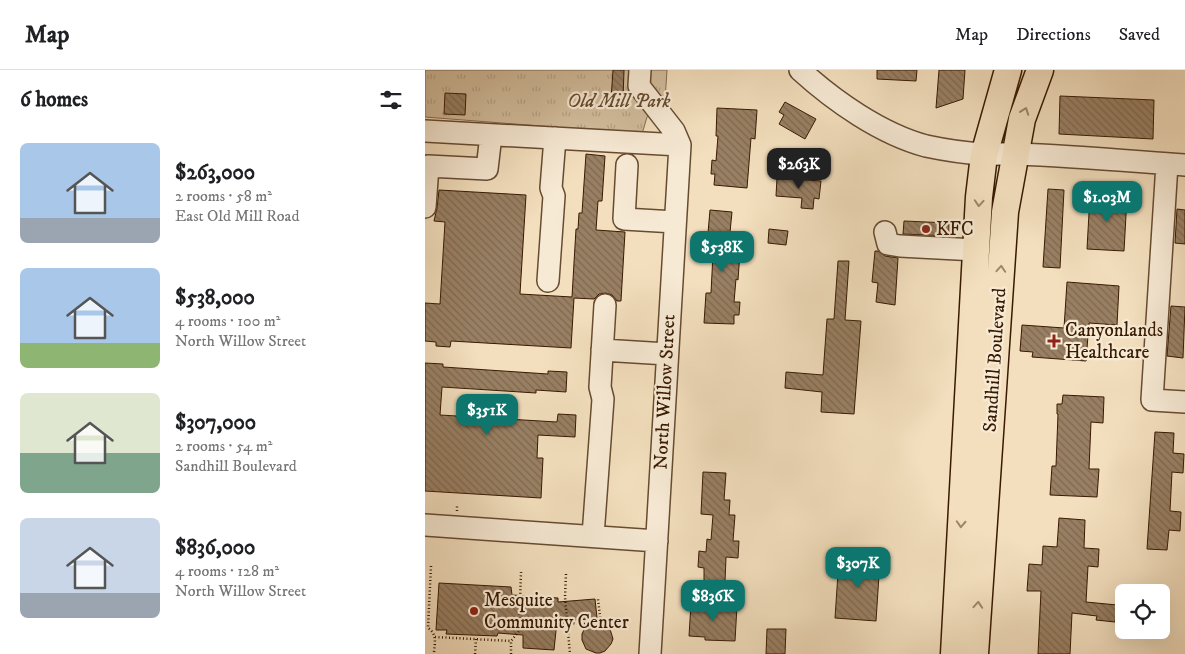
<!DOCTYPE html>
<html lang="en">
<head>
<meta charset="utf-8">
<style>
	:root { --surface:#fff; --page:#f2f2f2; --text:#202124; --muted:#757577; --line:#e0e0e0; --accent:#0f766e }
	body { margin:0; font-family:"IM FELL DW Pica",serif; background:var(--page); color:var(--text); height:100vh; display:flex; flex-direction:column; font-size:19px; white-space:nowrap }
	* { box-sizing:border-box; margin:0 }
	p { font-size:16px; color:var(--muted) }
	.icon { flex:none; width:28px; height:28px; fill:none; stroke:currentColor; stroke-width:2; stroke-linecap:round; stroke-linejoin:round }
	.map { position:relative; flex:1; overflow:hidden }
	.panel { display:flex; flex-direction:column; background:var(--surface); width:425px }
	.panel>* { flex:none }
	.controls { position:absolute; left:690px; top:514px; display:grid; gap:10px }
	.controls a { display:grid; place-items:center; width:55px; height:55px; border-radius:8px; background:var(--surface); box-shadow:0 5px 20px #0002; font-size:25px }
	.price { position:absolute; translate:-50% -42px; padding:0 11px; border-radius:10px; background:var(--accent); color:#fff; font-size:16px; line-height:32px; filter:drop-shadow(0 1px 2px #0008) }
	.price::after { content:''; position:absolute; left:50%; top:30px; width:15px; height:11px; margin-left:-8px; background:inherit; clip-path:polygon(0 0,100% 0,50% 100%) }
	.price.selected { background:#222; color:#fff }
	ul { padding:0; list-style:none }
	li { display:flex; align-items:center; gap:15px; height:125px; padding:0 20px }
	li span { display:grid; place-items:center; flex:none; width:140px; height:100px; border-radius:8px; color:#555 }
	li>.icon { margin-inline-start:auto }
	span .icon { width:60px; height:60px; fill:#fffc; stroke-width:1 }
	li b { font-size:21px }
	h2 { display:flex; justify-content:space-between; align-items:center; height:60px; padding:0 20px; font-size:21px }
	header { display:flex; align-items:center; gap:30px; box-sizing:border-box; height:70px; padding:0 25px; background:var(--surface); border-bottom:1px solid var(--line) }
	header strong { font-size:24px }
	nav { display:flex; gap:28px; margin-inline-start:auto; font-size:18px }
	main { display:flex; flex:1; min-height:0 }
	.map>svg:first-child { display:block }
	.park { fill:url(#park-tufts); stroke:#866c50 }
	.building { fill:url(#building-back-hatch); stroke:#381a02 }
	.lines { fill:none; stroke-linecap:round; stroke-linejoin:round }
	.minor-casing { stroke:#674b31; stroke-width:24 }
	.major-casing { stroke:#381a02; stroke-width:29 }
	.path { stroke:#381a02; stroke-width:2.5; stroke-dasharray:1 2.5; stroke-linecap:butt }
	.minor { stroke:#f7ead5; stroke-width:21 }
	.major { stroke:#f3dfbe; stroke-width:26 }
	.oneway { stroke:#9f8669 }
	.poi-dot { fill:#8f2418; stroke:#f7ead5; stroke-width:2 }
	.labels { text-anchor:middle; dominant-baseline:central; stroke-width:4.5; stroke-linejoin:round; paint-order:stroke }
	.park-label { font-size:19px; font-style:italic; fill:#664b31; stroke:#f7ead5 }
	.poi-label { font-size:19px; fill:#381a02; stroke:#f7ead5; text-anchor:start }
	.street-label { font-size:19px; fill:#381a02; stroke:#f7ead5 }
</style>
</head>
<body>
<header>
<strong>Map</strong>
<nav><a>Map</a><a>Directions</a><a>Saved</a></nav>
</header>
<main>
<section class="panel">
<h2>6 homes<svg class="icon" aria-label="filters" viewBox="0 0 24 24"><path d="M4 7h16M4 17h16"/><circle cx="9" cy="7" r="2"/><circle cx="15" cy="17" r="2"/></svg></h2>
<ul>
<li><span style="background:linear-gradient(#a9c7e8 75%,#9aa5b1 0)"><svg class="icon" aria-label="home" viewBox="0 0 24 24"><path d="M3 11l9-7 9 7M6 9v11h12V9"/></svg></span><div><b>$263,000</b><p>2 rooms · 58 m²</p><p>East Old Mill Road</p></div></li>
<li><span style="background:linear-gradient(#a9c7e8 75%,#8fb573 0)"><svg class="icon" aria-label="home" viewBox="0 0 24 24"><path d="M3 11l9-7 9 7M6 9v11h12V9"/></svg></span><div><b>$538,000</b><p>4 rooms · 100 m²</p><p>North Willow Street</p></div></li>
<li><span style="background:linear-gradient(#dfe7d0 60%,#7fa58c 0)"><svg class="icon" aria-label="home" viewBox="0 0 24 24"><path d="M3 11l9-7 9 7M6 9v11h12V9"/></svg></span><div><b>$307,000</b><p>2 rooms · 54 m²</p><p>Sandhill Boulevard</p></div></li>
<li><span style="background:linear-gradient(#c9d6e8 75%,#9aa5b1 0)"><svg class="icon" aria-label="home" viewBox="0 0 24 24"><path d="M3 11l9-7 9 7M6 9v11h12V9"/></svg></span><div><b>$836,000</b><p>4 rooms · 128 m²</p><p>North Willow Street</p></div></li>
</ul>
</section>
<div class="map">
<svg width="760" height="584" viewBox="0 0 760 584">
	<defs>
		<pattern id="park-tufts" width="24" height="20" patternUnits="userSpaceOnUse" patternTransform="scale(1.25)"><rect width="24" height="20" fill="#d3be9e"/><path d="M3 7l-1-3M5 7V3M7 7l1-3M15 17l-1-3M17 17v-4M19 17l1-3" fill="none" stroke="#b6a386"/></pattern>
		<pattern id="building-back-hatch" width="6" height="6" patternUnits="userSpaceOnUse" patternTransform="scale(1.25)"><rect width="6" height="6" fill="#998064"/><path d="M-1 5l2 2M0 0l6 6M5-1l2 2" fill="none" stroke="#7e6850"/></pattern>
	</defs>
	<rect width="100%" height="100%" fill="#f3dfbe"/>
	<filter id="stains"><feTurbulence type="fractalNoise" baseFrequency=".004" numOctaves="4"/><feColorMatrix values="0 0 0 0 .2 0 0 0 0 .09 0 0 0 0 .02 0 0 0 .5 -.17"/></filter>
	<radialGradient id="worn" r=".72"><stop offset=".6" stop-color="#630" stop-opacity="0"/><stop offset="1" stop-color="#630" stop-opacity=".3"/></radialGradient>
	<path class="park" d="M0 0H242L240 30 222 47 217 64 0 47Z"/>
	<path class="building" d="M188 0H199L198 29H186Z
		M452 0H492L491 11 452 9Z
		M514 0H540L538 29 511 38Z
		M20 23 41 24 40 45 19 44Z
		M635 26 729 30 728 69 634 64Z
		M360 32 391 49 380 69 354 54 359 45 354 42Z
		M292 38 332 40 330 69 326 68 322 118 289 115 290 104H286L287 90 291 91 293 66H291Z
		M161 84 180 86 177 131H173L171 160 200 162 196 231H192L187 225 181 223 174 224 169 229 149 228 146 278 26 271 25 277 11 276V272L0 271V233L15 234 20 152 9 151 12 138 14 120 101 125 95 224 147 227 151 159H153L154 143H157Z
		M352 108 396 111 394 129 389 128 388 139 376 138 377 128 351 126Z
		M623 119 639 120 635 198 618 197Z
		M665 125 702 127 699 181 662 179Z
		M752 139 760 140V174L750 173Z
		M285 140 307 142 303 182H315L313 210 311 209 309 232H315L314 245H309V254L279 253 281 223H286L289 164 283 163Z
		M479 151 524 153V166L478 164Z
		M344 159 363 161 361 175 343 173Z
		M450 181H453L460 186 473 188 470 235 451 232 453 213 447 212Z
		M413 191H424L420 250 436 251 429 344 396 342 397 322 360 318 361 302 398 305 402 249H409Z
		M642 212 694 216 692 255 664 253 661 291 607 287 608 282 595 281 597 255 639 258Z
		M746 236 760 237 758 288 742 286Z
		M0 293 18 294V297L123 304V301L142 302 141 322 111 320V323L17 317 15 345 132 352 133 344 151 345 150 367 113 365 112 388H118L116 428 0 421Z
		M638 325 679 327 678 353 666 352 664 399H674L672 427 625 425 627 396H631L633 344H632V334H637Z
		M730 362 749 363 748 383 759 384 758 403 747 402 745 441 756 442 755 461 744 460 742 480 722 479Z
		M278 402 301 403 299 430H305L304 445H310L308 471H314L313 488 301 487 300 512 279 511V498L273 497 274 481 281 482 282 469 286 470 288 445 276 444Z
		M634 448 660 450 659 478 674 479 673 497 663 496 661 532 692 535 690 552 671 550 672 546 647 543 645 584H613L616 521H602L604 494 617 495 618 476 632 477Z
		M414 488 455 490 451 551 410 548Z
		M14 513 86 517 87 525 133 528V532L170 529 172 548 168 549 182 556 185 559 188 569 186 574 180 581 175 583H171L161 579 157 570V564L164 549 132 551 129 580 98 578V565L73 563 72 566 21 564 22 560H11Z
		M266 534 312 536 310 571 280 570V567L264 566Z
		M342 559H361L360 584H341Z"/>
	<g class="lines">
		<g class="minor-casing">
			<path id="minor" d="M215 0 214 16 249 61 255 75 225 584
				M375 0C409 31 456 64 501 76 520 80 539 83 558 84 569 85 581 83 592 84 648 86 704 91 760 95
				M0 61 255 75
				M742 94 727 330 760 332
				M202 95 199 149 250 152
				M0 137 3 96 62 99 66 65
				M460 162 463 174 475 176 551 180
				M123 211 129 126 126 118 130 68
				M177 280 242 284
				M0 455 232 471
				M168 466 178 329 175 317 180 235"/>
		</g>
		<g class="major-casing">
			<path id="major" d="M529 584 554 127 559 85 583 0
				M550 584 580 142 597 49 615 0"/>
		</g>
		<path class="path" d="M32 441V434
			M6 496 3 558C12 564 10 572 9 582
			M141 504 140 527 145 584
			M96 550 176 555 173 529
			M10 567 86 571
			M50 584 51 569
			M86 584V571L94 561 96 502"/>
		<use href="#minor" class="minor"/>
		<use href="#major" class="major"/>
	</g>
	<defs><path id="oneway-chevron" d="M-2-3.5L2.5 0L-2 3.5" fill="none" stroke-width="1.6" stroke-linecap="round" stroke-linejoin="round" transform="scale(1.25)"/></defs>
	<g class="oneway">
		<use href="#oneway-chevron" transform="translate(600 41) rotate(-70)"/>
		<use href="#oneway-chevron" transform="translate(554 133) rotate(94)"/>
		<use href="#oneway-chevron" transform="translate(576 199) rotate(-86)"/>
		<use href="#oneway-chevron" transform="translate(536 454) rotate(93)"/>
		<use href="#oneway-chevron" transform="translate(553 535) rotate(-86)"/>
	</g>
	<g class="poi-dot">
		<circle cx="501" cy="159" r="5"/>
		<path d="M626.5 263.5h5v5h5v5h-5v5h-5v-5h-5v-5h5z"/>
		<circle cx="49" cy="541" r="5"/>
	</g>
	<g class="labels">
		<g class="park-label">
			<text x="194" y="31">Old Mill Park</text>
		</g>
		<g class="poi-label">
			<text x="511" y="159">KFC</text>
			<text x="640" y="260">Canyonlands<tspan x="640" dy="22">Healthcare</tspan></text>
			<text x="59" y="530">Mesquite<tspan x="59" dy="22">Community Center</tspan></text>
		</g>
		<g class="street-label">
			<text transform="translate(570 290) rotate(-86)">Sandhill Boulevard</text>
			<text transform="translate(240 322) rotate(-87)">North Willow Street</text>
		</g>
	</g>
	<rect width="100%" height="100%" filter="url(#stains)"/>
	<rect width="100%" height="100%" fill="url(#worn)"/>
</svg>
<div class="controls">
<a><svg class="icon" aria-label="locate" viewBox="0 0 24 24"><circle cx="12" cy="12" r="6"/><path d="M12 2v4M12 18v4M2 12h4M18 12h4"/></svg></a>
</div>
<b class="price selected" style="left:374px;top:120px">$263K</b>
<b class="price" style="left:682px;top:153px">$1.03M</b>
<b class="price" style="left:297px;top:203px">$538K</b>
<b class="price" style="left:62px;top:366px">$351K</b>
<b class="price" style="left:433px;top:519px">$307K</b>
<b class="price" style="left:288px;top:552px">$836K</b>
</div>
</main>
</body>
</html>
